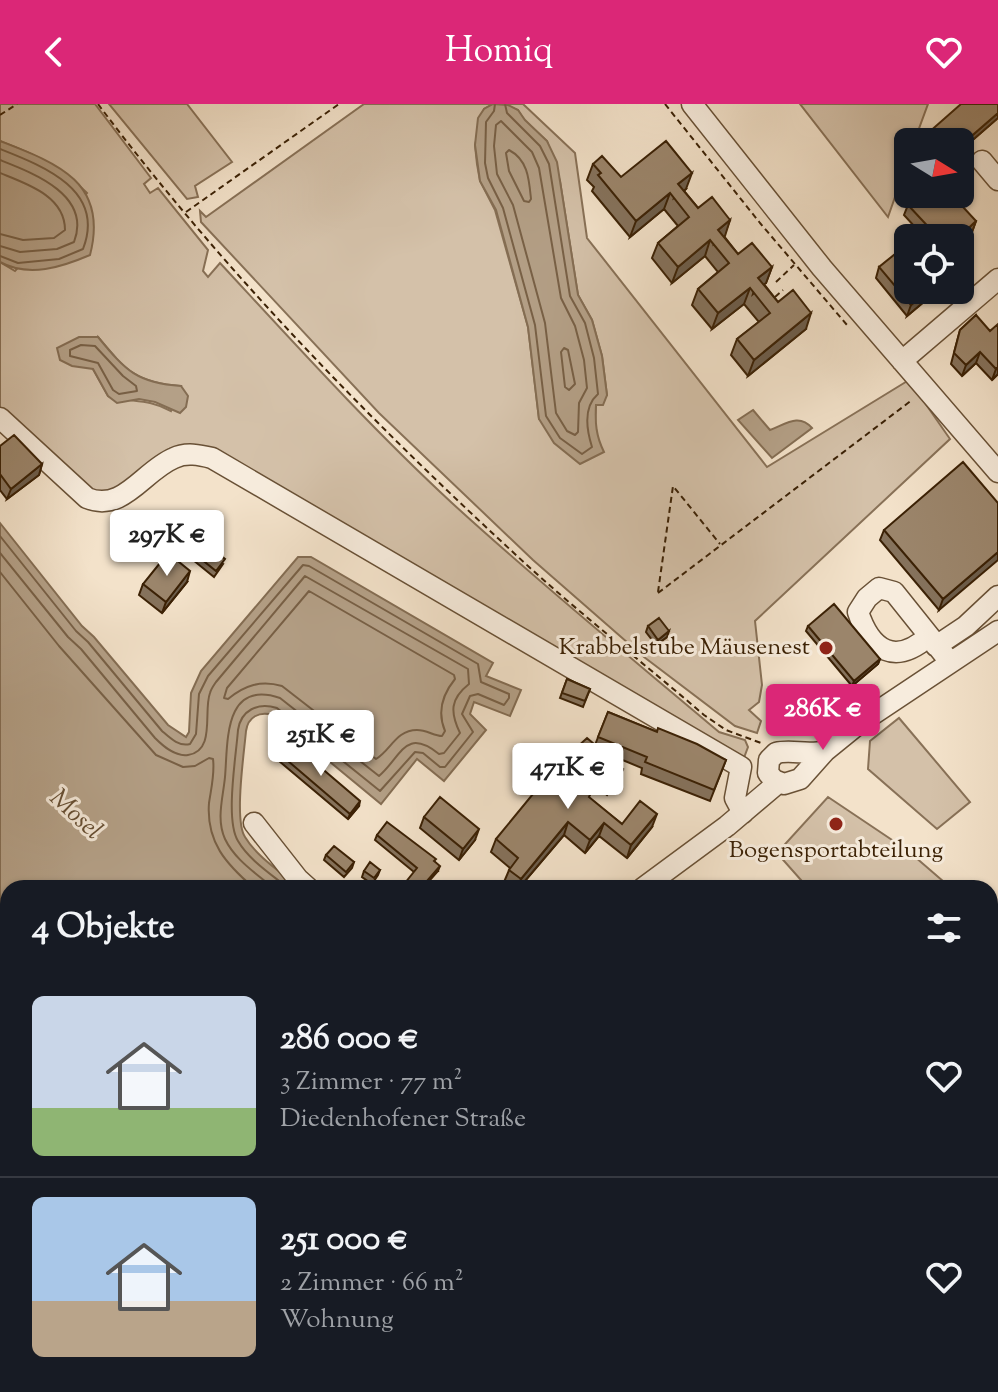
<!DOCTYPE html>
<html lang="de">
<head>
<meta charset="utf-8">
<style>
	:root { --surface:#171b24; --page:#242831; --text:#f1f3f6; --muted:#9ea1a6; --line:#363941; --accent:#db2777 }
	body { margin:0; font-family:"Sorts Mill Goudy",serif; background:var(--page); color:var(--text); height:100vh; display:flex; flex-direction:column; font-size:30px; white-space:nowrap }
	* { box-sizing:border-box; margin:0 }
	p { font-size:26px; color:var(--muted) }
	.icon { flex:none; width:44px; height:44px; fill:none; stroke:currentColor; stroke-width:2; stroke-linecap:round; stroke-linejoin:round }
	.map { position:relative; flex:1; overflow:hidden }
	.side { position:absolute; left:0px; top:776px; width:998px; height:512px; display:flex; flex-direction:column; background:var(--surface); border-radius:24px 24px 0 0; box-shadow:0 2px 6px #0004 }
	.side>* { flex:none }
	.needle { width:52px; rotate:101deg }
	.tools { position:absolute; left:894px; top:24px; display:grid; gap:16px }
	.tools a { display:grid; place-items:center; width:80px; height:80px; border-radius:12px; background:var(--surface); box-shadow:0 2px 6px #0004; font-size:40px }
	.price { position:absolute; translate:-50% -68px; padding:0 18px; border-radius:8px; background:#fff; color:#222; font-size:26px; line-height:52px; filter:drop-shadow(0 2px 4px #0008) }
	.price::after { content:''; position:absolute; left:50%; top:48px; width:24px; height:18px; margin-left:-12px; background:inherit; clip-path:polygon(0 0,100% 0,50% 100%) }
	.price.on { background:var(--accent); color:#fff }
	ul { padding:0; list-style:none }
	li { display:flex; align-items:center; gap:24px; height:200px; padding:0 32px }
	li+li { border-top:2px solid var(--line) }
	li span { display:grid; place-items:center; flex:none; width:224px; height:160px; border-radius:12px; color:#555 }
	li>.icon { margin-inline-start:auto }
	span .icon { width:96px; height:96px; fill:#fffc; stroke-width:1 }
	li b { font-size:34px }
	h2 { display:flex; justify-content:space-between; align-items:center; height:96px; padding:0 32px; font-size:34px }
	header { display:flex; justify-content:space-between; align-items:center; height:104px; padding:0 32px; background:var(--accent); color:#fff; font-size:36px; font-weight:600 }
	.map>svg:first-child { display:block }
	.green { fill:#d4c1a9; stroke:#887157; stroke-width:2; fill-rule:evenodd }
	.water { fill:#b4a087; stroke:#846d53; stroke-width:2 }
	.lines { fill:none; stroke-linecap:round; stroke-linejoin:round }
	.shore { stroke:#786046; stroke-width:2 }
	.minor-casing { stroke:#695136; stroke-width:23 }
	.major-casing { stroke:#3b2105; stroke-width:27 }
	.path { stroke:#3b2105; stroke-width:2; stroke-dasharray:6 4; stroke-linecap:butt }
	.minor { stroke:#f7ecdd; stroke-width:20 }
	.major { stroke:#f3e2ca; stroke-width:24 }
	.rail-casing { stroke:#3b2105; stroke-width:7 }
	.rail { stroke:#f7ecdd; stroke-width:4; stroke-dasharray:12; stroke-linecap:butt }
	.wall { fill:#85725c; stroke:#3b2105; stroke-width:2 }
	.shaded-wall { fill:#6c5d4b; stroke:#3b2105; stroke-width:2 }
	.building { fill:#9b856b; stroke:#3b2105; stroke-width:2 }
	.poi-dot { fill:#8f2418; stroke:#f7ecdd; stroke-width:3 }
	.labels { text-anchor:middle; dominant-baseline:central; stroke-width:6; stroke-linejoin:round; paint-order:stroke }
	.poi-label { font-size:24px; fill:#3b2105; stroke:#f7ecdd; text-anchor:end }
	.water-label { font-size:26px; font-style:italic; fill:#654d32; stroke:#f7ecdd }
</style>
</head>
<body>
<header><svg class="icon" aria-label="back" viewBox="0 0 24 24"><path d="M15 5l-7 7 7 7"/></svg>Homiq<svg class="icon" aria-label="heart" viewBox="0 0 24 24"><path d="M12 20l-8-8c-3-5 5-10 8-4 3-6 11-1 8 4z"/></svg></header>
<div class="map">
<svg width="998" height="1288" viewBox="0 0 998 1288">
	<rect width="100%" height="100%" fill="#f3e2ca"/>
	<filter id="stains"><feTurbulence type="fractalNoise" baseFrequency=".0025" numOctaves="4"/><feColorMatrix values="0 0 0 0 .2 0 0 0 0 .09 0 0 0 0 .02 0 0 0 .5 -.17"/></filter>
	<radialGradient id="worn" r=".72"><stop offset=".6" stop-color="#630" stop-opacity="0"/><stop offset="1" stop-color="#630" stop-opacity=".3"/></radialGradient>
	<path class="green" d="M0 0H95L151 74 144 80 150 89 158 84 208 146 203 167 208 173 220 159C295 240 370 323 452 399 538 478 629 552 719 628L745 636 748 643 742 659 195 347 110 390 91 388 0 306V158L15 167 87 89C61 62 34 50 0 37ZM98 233C126 267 137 279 181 282L171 307C147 294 131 299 108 292L93 265Z
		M109 0H187L232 58 195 82 198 93 187 95Z
		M364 0H493L484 5 475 41 477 60 480 77 495 106 528 223 539 315 598 336 595 319 596 301 607 291 602 252 592 216 578 191 560 77 547 37 524 16 518 6 502 0H523L575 49 587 134 767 363 909 276 950 335 755 517 762 581 759 598 749 606 761 617 757 629 735 622 644 553 533 456 379 309 201 118 200 107 206 113Z
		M800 0H928L914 38H908V56L888 113Z
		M899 614 970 698 937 725 868 665 870 637Z
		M828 693 907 746 951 784H808L777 749Z"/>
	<path class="water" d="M493 0 508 1 518 6 525 16 547 37 557 58 578 191 592 216 602 252 607 291 603 301H596C595 319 596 332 604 348L580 360 554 339 539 315 528 223 496 106 480 77 475 41 478 14 484 5Z
		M0 37C57 59 109 78 90 151 62 163 29 174 0 158Z
		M79 233H98C126 267 137 279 181 282L188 292 186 303 180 309 155 298 139 295 117 299 108 292 93 265 72 262 60 256 57 244Z
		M753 306 770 326C786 320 799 309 812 324L772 354 738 316Z
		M0 419 82 522 94 533 168 621 186 633 189 628 191 589 201 567 298 453H311L493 559 486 572 521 586 510 612 474 598 470 610 486 626 444 677 417 655 381 700 273 611C259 607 248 613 246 627 244 650 234 716 245 733 257 753 282 769 300 784H8V1112L0 1102Z
		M145 1280H691L702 1288H151Z
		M711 1280H772L783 1288H722Z
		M802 1280H846L857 1288H814Z"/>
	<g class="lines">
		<path class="shore" d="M495 0 494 7 486 18 485 59 488 74 503 104 535 221 546 312 560 334 582 350 592 343C586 324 583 303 598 290L594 254 585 219 570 192 549 60 540 42 507 9 505 0
			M501 17 532 48 539 64 561 194 575 222 584 256 587 284 579 299 578 328 575 331 567 327 556 309 545 219 513 101 497 70 494 42 496 21Z
			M0 45C43 62 106 86 83 145L59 155 18 159 0 152
			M509 46C528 56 529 75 531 95L529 98 524 97 509 67 506 49Z
			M0 56C33 69 92 91 74 138L57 145 20 148 0 142
			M0 69C27 80 65 92 65 126L54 134 23 136 0 130
			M81 241 95 242 123 272 136 282 137 287 119 290 113 286 98 259 70 252V246Z
			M564 244 568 246 575 280 569 286 565 283 561 248Z
			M0 432 76 527 88 538 162 627C170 634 179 643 190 640L196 630 199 590 208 572 303 461 309 462 478 560 481 578 509 590V594L504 601 478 590 470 592 462 610 473 628 445 663H440L423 649 415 648 380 687 277 604C258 598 241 606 238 626 236 653 225 716 238 737 249 756 271 770 288 784
			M0 449 68 533 81 545 155 634C163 642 175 653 188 651 216 647 203 607 210 589 211 585 214 581 216 578L305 472 468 565 469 580C450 595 450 608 460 629L444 649 439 650C405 623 402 652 379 672L280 594C223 575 228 639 225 673 223 694 216 715 225 735 235 756 256 769 273 784
			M0 468 59 542 156 651 183 663 195 662 209 654 213 655C215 670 211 685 209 699 206 738 226 760 254 784
			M309 487 454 571 455 575C442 591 437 608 445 627L442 632C434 632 427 626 417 626 396 626 391 646 376 655L282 582C261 576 245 581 228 595L224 594 227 584Z"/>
		<g class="minor-casing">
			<path id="minor" d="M692 0 822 164 998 368
				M982 57 998 76
				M902 257 998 175
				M0 314 87 394C123 409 143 367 174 354 186 348 200 351 212 354L741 663 735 694 743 709
				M929 532C895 562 871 547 858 508L867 494 879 484 894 488 950 558
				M936 542 966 522 998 492
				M825 647C808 652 792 645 776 649L769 656 768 669 774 676 784 680 800 675 825 647 857 621 998 527
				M254 719 298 775 308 784
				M643 784 727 722 779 678
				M879 1280 889 1288
				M954 1280 965 1288"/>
		</g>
		<g class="major-casing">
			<path id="major" d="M0 1256 8 1268
				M17 1280 23 1288"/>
		</g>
		<path class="path" d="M98 0C224 168 373 320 528 462 584 513 646 561 704 611L726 626 761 639
			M665 0 760 119 847 221
			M0 11 17 0
			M186 108 339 0
			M776 178 794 161
			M775 193 783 186
			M658 488 673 382 720 440
			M658 489 912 296
			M0 1122 8 1132
			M990 1127 998 1134
			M128 1280 135 1288"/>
		<use href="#minor" class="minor"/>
		<use href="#major" class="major"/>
		<g class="rail-casing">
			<path id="rail" d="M0 1170 8 1180
				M92 1280 99 1288"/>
		</g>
		<use href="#rail" class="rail"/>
	</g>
	<path class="wall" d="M998 14 960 47V38H927L926 37 928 29Z
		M593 60 621 73 686 85 684 87 698 104 730 116 724 132 738 150 772 163 766 179 764 180 778 198 806 225 748 272 731 251 737 235 759 218 744 200 712 225 692 201 698 185 718 168 705 152 672 179 652 154 658 139 678 122 664 105 630 133 592 87 594 83 587 76Z
		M908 101 976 117 972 128 960 134H925L904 111Z
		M879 163 908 186H938L907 212 876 174Z
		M976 211 998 270 992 276 976 259 962 272 951 260 960 226Z
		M0 342 42 360 39 371 7 395 0 386Z
		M998 399 939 506 880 436 884 426Z
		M195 450 223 460 214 473 193 456Z
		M187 478 162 509 139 491 143 480Z
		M648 522 667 533 656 541 646 528Z
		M808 522 880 555 878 560 852 582 806 527Z
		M567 575 590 585 583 603 560 594Z
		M608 608 726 656 710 697 641 670 642 664 603 648 623 665 618 677 607 691 589 676 582 684 589 694 622 720 652 723 627 754 599 732 585 749 564 731 519 784H511L504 778 510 764 491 748 496 735 569 673 576 664 569 659 574 646 595 641Z
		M281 651 359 702 348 715 279 657Z
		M424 713 475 736 459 756 420 724Z
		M377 731 435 758 438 767 414 768 375 736Z
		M326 751 354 758 352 764 344 773 324 756Z
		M380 766 378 771 372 780 362 773 364 767Z"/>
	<path class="shaded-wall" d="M998 9V14L960 47V42Z
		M692 69 686 85 674 94 678 80Z
		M670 89 664 105 630 133 636 117Z
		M730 116 725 132 714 140 718 126Z
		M976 117 972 128 960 140V134H958Z
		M710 136 705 152 672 179 678 163Z
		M772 163 766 179 753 190 758 174Z
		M750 184 744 200 712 225 718 209Z
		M929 186H938L907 212 911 201Z
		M811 209 806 225 748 272 754 256Z
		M980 248 976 259 962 272 966 261Z
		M998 263V270L992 276 996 265Z
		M42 360 39 371 7 395 11 385Z
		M998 448V456L939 506 943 495Z
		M190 467 187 478 162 509 166 498Z
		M669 527 667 533 656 541 658 536Z
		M880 555 878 560 852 582 854 577Z
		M594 663 589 676 574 694 579 681Z
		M623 665 618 677 607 691 611 678Z
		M360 697 359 702 348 715 350 710Z
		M657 710 652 723 627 754 631 741Z
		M568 718 564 731 519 784H517L521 775Z
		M604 719 599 732 585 749 590 736Z
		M479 725 475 736 459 756 463 745Z
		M440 762 438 767 423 784H421Z"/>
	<path class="building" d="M961 0H998V9L960 42V38H936L928 29Z
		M666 37 692 69 678 80 698 104 712 93 730 116 718 126 738 150 752 139 772 163 758 174 778 198 793 186 811 209 754 256 737 235 770 209 750 184 718 209 698 185 729 159 710 136 678 163 658 139 689 113 670 89 636 117 598 71 601 69 593 60 602 52 621 73Z
		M920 90H951L976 117 958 134H930L935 130 908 101Z
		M900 146 906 154 908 152V186H929L911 201 879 163Z
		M976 211 990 227 998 220V263L996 265 980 248 966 261 954 249 960 226Z
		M14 331 42 360 11 385 0 370V342Z
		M963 358 998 399V448L943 495 884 426Z
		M204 438 225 455 216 467 195 450Z
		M168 449 190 467 166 498 143 480Z
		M834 500 880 555 854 577 808 522Z
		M659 514 669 527 658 536 648 522Z
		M567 575 590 585 585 597 562 589Z
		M608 608 657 628 658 624 697 640 726 656 714 686 645 658 647 653 598 633Z
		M587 634 623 665 611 678 594 663 579 681 590 691 589 693 622 720 640 697 657 710 631 741 604 719 590 736 568 718 521 775 509 766 518 754 496 735 556 662 569 673 584 655 574 646Z
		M292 639 360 697 350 710 281 651Z
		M440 693 479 725 463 745 424 713Z
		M387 718 436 755 434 757 440 762 421 784H401L417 764 377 731Z
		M334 742 354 758 346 768 326 751Z
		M370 758 380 766 374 774 364 767Z"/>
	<g class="poi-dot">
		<circle cx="826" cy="544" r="8"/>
		<circle cx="836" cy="720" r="8"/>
	</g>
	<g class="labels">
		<g class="poi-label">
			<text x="810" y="544">Krabbelstube Mäusenest</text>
			<text x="836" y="747" text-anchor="middle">Bogensportabteilung</text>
		</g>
		<g class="water-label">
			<text transform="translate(75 711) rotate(43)">Mosel</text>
		</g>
	</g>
	<rect width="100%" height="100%" filter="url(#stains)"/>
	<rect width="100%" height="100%" fill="url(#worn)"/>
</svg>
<div class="tools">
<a><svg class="needle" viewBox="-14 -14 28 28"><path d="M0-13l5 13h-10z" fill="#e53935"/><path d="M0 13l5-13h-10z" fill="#9ea1a6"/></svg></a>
<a><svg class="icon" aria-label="locate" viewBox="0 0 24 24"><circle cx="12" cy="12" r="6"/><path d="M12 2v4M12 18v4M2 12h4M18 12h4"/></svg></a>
</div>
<b class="price" style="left:167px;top:474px">297K €</b>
<b class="price on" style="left:823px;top:648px">286K €</b>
<b class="price" style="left:321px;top:674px">251K €</b>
<b class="price" style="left:568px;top:707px">471K €</b>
<section class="side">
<h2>4 Objekte<svg class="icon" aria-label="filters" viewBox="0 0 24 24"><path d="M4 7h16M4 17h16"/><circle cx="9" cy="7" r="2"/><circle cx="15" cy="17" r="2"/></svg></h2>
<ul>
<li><span style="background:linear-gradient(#c9d6e8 70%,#8fb573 0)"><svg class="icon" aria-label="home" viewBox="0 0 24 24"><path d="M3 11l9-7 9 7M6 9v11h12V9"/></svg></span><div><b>286 000 €</b><p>3 Zimmer · 77 m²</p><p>Diedenhofener Straße</p></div><svg class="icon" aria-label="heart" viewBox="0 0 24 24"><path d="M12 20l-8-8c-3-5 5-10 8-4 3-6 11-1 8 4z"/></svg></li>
<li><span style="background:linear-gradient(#a9c7e8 65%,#b9a48a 0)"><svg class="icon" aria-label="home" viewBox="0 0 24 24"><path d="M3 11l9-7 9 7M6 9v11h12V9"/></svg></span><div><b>251 000 €</b><p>2 Zimmer · 66 m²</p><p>Wohnung</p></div><svg class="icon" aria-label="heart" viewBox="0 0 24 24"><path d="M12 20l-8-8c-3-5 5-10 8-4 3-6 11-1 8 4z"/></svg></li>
</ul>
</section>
</div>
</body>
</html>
